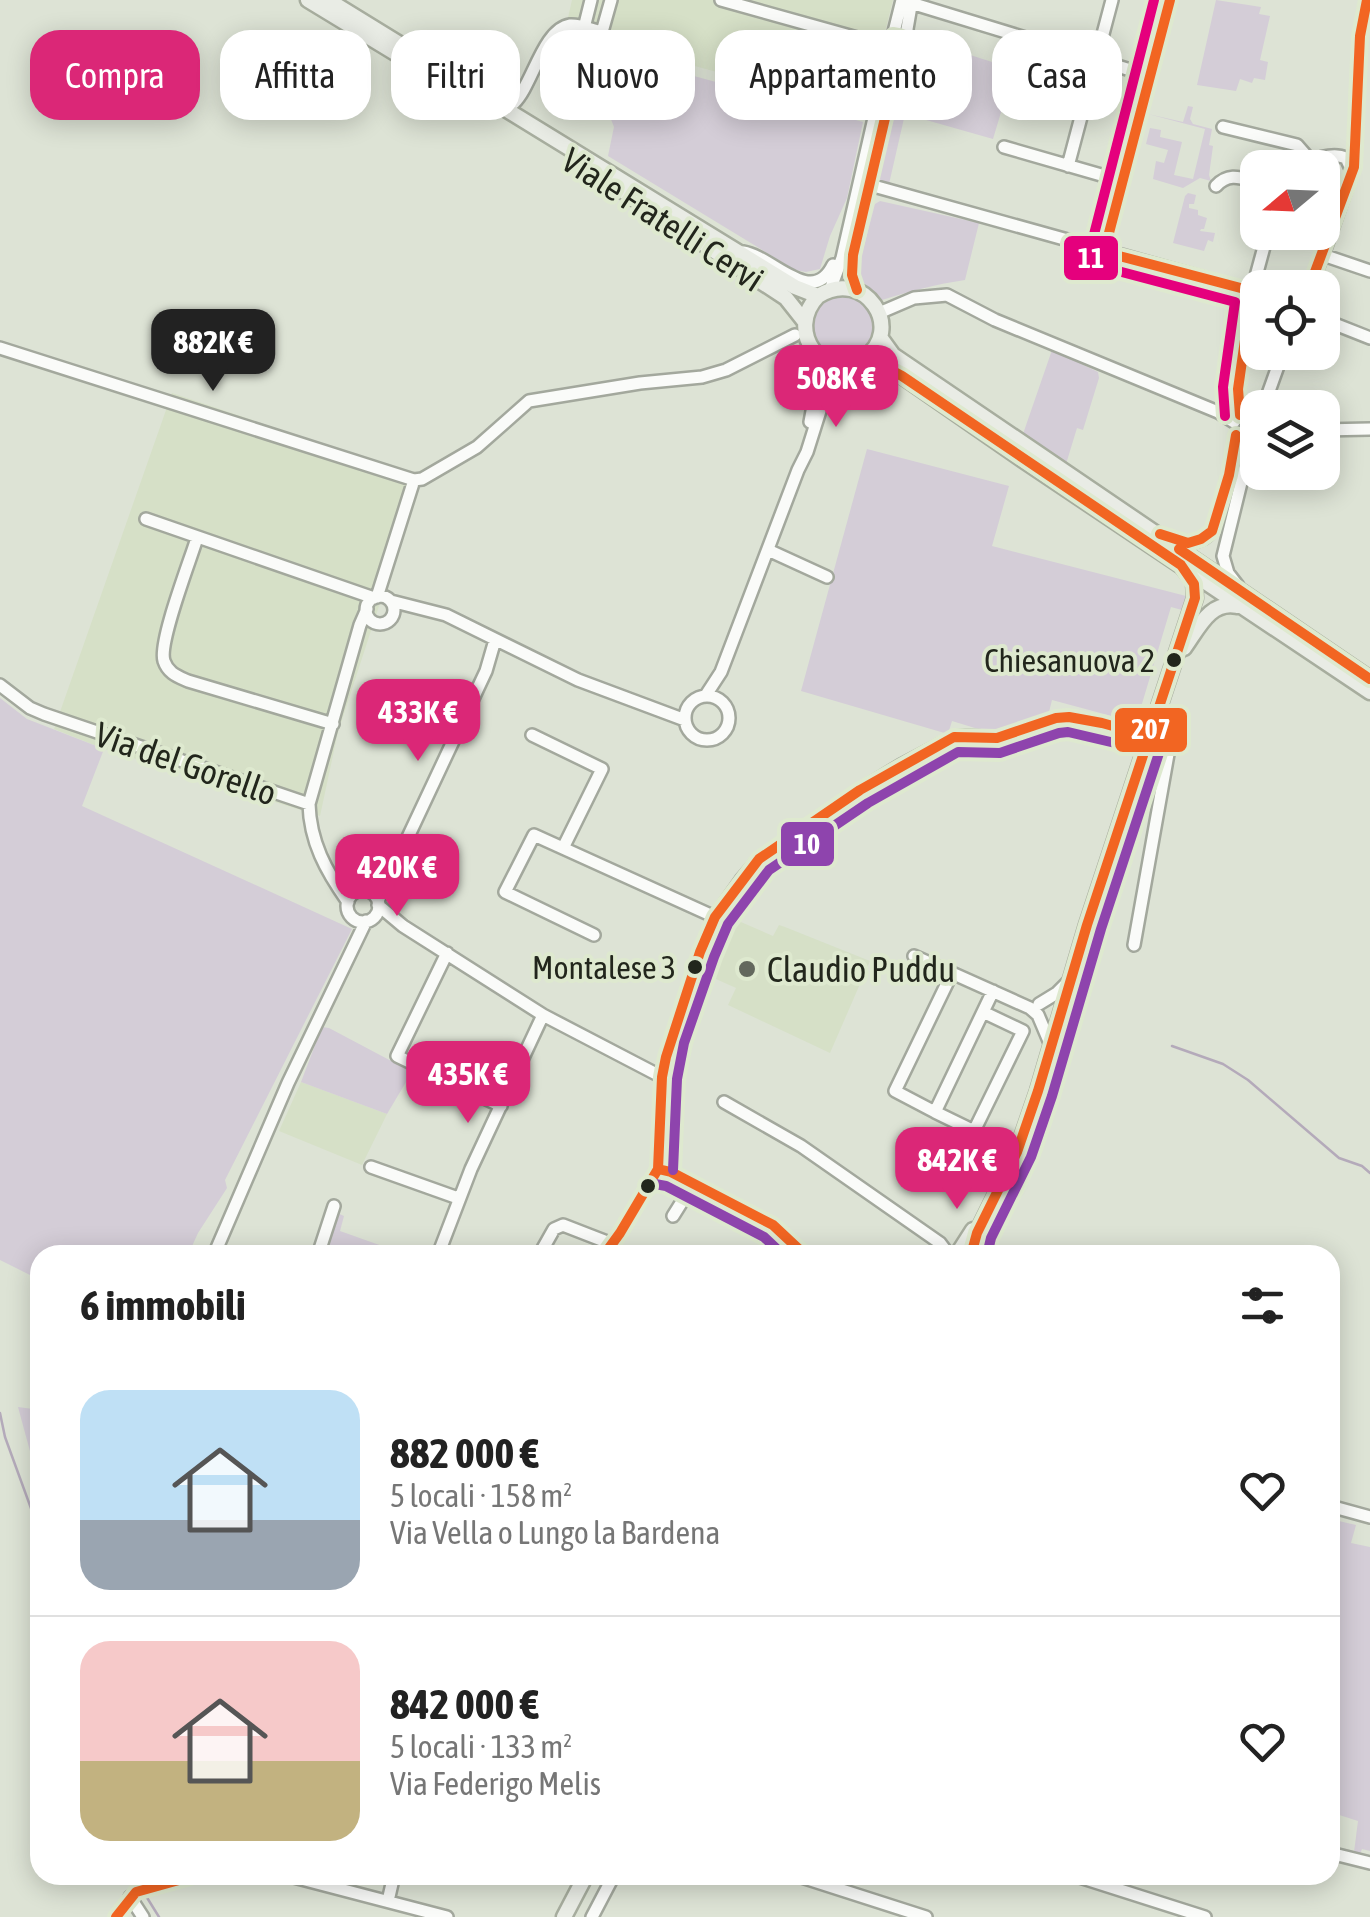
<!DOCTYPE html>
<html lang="it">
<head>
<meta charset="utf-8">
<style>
	:root { --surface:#fff; --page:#f2f2f2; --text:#222; --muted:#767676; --line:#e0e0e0; --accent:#db2777 }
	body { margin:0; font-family:"Asap Condensed",sans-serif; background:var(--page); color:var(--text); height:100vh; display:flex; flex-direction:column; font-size:38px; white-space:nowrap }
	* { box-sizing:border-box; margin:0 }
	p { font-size:32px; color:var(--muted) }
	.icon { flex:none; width:55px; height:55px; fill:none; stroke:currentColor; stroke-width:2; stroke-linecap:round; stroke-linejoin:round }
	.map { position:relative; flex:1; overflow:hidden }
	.drawer { position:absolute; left:30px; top:1245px; width:1310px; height:640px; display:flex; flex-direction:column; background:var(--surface); border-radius:30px; box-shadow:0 5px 25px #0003 }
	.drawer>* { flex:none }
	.hud { position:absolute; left:30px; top:30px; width:1310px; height:90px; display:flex; gap:20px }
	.needle { width:65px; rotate:251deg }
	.fabs { position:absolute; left:1240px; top:150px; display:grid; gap:20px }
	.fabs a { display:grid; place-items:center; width:100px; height:100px; border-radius:20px; background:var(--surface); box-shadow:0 5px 25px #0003; font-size:50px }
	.price { position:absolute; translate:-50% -85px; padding:0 22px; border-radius:20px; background:var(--accent); color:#fff; font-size:32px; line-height:65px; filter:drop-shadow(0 2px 5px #0008) }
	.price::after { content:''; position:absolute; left:50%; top:60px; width:30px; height:22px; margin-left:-15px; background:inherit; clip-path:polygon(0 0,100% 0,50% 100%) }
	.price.on { background:#222; color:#fff }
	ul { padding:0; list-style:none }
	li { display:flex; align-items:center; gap:30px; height:250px; padding:0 50px }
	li+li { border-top:2px solid var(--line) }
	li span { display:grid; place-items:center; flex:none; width:280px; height:200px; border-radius:30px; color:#555 }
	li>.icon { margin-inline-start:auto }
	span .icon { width:120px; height:120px; fill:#fffc; stroke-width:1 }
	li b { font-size:42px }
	h2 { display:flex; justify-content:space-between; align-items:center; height:120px; padding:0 50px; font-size:42px }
	.chip { padding:0 35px; border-radius:30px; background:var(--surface); box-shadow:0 5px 25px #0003; font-size:35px; line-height:90px }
	.chip.on { background:var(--accent); color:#fff }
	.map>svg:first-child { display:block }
	.built { fill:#d6e0c7 }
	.green { fill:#d4cdd7 }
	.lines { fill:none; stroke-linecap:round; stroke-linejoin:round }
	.stream { stroke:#b4aaba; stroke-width:2.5 }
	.minor-casing { stroke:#a3a89d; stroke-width:16 }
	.major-casing { stroke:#a7ad9e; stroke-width:19 }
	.minor { stroke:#fafbf9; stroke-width:11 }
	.major { stroke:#e9ece5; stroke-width:14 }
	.bus-1-casing { stroke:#dee9cf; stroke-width:18 }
	.bus-2-casing { stroke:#dee9cf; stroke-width:18 }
	.bus-3-casing { stroke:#dee9cf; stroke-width:18 }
	.bus-1 { stroke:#f26522; stroke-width:10 }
	.bus-2 { stroke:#8e44ad; stroke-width:10 }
	.bus-3 { stroke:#e5007d; stroke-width:10 }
	.bus-dot { fill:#22261c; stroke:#dee9cf; stroke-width:4 }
	.poi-dot { fill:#63685d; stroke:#dee9cf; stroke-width:4 }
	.labels { text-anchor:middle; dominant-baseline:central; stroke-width:8; stroke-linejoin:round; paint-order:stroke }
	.bus-label { font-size:32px; fill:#22261c; stroke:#dee9cf; text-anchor:end }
	.street-label { font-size:35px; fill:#22261c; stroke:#dee9cf }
	.poi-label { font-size:35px; fill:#22261c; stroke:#dee9cf; text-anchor:start }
	.line-badge { stroke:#dee9cf; stroke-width:4 }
	.badge-label { font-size:28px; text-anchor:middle; font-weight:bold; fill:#fff }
</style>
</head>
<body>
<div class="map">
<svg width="1370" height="1917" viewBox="0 0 1370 1917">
	<rect width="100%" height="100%" fill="#dde3d5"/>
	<path class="built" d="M572 0H893L865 112 565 31Z
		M172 393 421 477 338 732 320 816 104 749 54 729Z
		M727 916 773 936 779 925 785 927 870 961 830 1053 728 1005 736 988 698 971Z
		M301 1082 387 1114 362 1165 279 1131Z"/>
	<path class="green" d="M1216 0 1261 7 1259 14 1270 16 1260 60 1268 62 1265 80 1254 78 1252 83 1240 79 1236 91 1197 85Z
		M917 38 1014 69 993 139 905 114 889 184 879 179V173C885 147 889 118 899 94 904 80 919 72 923 61 926 52 922 45 917 38Z
		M620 56 863 122 847 198 830 236 820 269 806 272 795 270 608 156 614 127 603 99 611 71Z
		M1188 106 1193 107 1190 119 1193 124 1212 129 1209 145 1213 146 1209 175 1211 181 1200 178 1183 188 1153 179 1156 161 1164 163 1168 150 1146 144 1150 128 1161 130 1160 137 1182 142 1174 175 1193 179 1205 129 1148 114 1183 122Z
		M1188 193 1196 195 1194 204H1189V208L1198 210V215L1207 218 1204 229H1201L1200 231 1215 233 1213 242 1208 240 1204 251 1173 243 1185 196Z
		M880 201 979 223 965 280C937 284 910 291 882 300L880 299 863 282 858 269 875 204Z
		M811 326a31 31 0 1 1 62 0a31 31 0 1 1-62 0Z
		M1052 350 1098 372 1099 378 1083 430 1077 428 1066 464 1023 434Z
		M867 449 1009 486 992 546 1186 596 1182 610 1171 607 1141 707 1150 711 1145 725 1052 700 1049 712 988 732 952 721 948 734 801 691Z
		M0 698 27 719 104 749 82 806 352 929 225 1180 227 1188 198 1233 188 1255H40V1280L0 1260Z
		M322 1027 329 1028 412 1072 387 1114 301 1082Z
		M335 1212 344 1216 340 1231 399 1252 398 1255H322Z
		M18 1407 40 1410V1488Z
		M1330 1519 1356 1525 1351 1543 1370 1547V1851L1362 1849 1360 1854 1354 1852 1358 1821 1330 1812Z"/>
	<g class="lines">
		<path class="stream" d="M1172 1046 1223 1064 1248 1080 1339 1158 1362 1166 1370 1173
			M0 1413 5 1437 40 1533
			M146 1896 159 1917"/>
		<g class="minor-casing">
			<path id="minor" d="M721 0 886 46
				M911 3 1150 76
				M584 28 591 0
				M893 36C910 36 920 49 913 65 899 71 886 61 886 46Z
				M893 36 902 0
				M908 39 907 29 912 0
				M514 103C532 86 543 29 570 25 580 24 592 30 602 32L611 0
				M1223 127 1297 145 1311 161
				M1004 147 1122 181
				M1068 166 1112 0
				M1299 168C1311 159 1333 152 1346 158L1352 171
				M870 185 1247 290 1258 294
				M1216 186C1229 172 1241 178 1258 182
				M743 252C774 257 812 308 833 265
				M1104 252 1170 0
				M1323 255 1370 271
				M1309 288 1323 255 1354 167 1360 36 1367 0
				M830 290 842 258 888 57
				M857 290 852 275 853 255 889 101 893 90 909 67
				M879 313 914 298 947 295 995 320 1218 412 1234 422
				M1322 319 1370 338
				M0 348 414 480 422 479 477 447 529 401 640 383 702 377 726 370 795 335
				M1263 408 1283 352
				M1240 415 1238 389 1252 291 1268 232
				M1235 420 1245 413 1258 416
				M810 422 818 379 814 352
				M1322 430 1370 429
				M146 519 374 598
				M197 538C190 561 158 643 164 661 168 673 177 676 188 681L333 724
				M1169 538C1184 544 1203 545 1213 529 1225 511 1232 458 1236 435
				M768 550 827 577
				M1238 586 1228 573 1223 556 1251 442
				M366 610a14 14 0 1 1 28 0a14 14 0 1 1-28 0Z
				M377 597 414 480
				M391 601 446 615 578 680 685 720
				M0 685 30 708 44 714 309 804
				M706 695 721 672 798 470 807 452 830 379 842 365
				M685 718a22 22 0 1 1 44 0a22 22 0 1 1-44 0Z
				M532 735 602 769 563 848
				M347 906a16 16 0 1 1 32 0a16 16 0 1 1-32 0Z
				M378 901 486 671 495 640
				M348 902C326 871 310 842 309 804L360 625 367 609
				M378 905 403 926 543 1015 662 1077
				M594 935 505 892 534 835 715 917
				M1134 945 1170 743 1168 736 1151 731
				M447 953 397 1056 501 1106
				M914 956 1030 1008 1038 1015 1052 1048
				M952 973 895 1091 935 1112 993 991
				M1039 1004 1057 993 1069 981
				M724 1102 801 1146 940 1243 949 1255
				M935 1112 974 1131 1023 1031 983 1012
				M371 1167 458 1198
				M658 1169 671 1172 773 1225 805 1255
				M673 1216 693 1184
				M541 1252 554 1229 563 1225 612 1244
				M214 1255 288 1083 366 921
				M318 1255 334 1206
				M438 1255 471 1169 543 1015
				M604 1255 620 1233 658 1169 662 1077 666 1057 700 952 715 917 741 880 759 859 860 790 901 765 954 737 965 736 997 738 1056 718 1069 717 1102 723 1149 736
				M1330 1506 1370 1517
				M1330 1853 1370 1863
				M286 1875 447 1917
				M795 1875 926 1917
				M1073 1875 1205 1917
				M130 1897 143 1917
				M388 1901 394 1875
				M116 1917 136 1892 197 1875
				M592 1917 614 1875"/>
		</g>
		<g class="major-casing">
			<path id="major" d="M308 0 410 62
				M328 0 795 287 818 296C865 266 906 330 864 358 824 385 784 331 818 296
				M617 187 786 298 805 322
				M880 337 893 355 1370 679
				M862 360 883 366 902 376 1023 460 1370 692
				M1184 648C1198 629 1210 600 1237 606
				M957 1255 973 1230
				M971 1255 977 1233 1017 1152 1038 1091 1087 925 1195 598 1194 581 1181 565
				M564 1917 586 1875"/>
		</g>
		<use href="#minor" class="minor"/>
		<use href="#major" class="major"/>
		<g class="bus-1-casing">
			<path id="bus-1" d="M893 36C910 38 918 48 913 65L903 67 891 60 886 46Z
				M1104 252 1170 0
				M1104 252 1252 291
				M1309 288 1354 167 1360 36 1367 0
				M857 290 852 275 853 255 889 101 893 90 909 67
				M862 360 883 366 902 376 1181 565 1194 584 1195 598 1087 925 1038 1091 1017 1152 977 1233 971 1255
				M1240 415 1238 389 1252 291
				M1160 534 1188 543 1201 539 1212 531 1229 475 1236 435
				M1179 549 1370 679
				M658 1169 671 1172 773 1225 805 1255
				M604 1255 620 1233 658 1169 662 1077 666 1057 700 952 715 917 759 859 860 790 954 737 997 738 1056 718 1069 717 1102 723 1149 736
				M116 1917 136 1892 197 1875"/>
		</g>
		<g class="bus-2-casing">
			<path id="bus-2" d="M673 1170 677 1079 684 1043 714 957 728 924 769 870 868 803 958 752 1000 753 1059 733 1068 732 1145 750
				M655 1184 666 1186 764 1237 783 1255
				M987 1255 991 1238 1031 1157 1052 1096 1101 929 1163 741"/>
		</g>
		<g class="bus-3-casing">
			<path id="bus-3" d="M1154 0 1089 254 1093 262 1099 266 1235 302 1223 387 1225 416"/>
		</g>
		<use href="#bus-1" class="bus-1"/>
		<use href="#bus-2" class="bus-2"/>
		<use href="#bus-3" class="bus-3"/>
	</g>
	<g class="bus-dot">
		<circle cx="1174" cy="660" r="9"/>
		<circle cx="695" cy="967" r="9"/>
		<circle cx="648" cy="1186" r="9"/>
	</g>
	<circle class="poi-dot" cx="747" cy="969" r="10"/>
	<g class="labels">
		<g class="bus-label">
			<text x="1155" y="660">Chiesanuova 2</text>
			<text x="676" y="967">Montalese 3</text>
		</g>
		<g class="street-label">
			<text transform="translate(663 219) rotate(33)">Viale Fratelli Cervi</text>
			<text transform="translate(186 763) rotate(19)">Via del Gorello</text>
		</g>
		<g class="poi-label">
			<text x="767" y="969">Claudio Puddu</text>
		</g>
	</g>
	<g class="line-badge">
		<rect x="1062" y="234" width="58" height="48" rx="10" fill="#e5007d"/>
		<rect x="1113" y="706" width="76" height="48" rx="10" fill="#f26522"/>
		<rect x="779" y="820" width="57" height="48" rx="10" fill="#8e44ad"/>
	</g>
	<g class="badge-label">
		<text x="1091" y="268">11</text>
		<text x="1151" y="739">207</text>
		<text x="807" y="854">10</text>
	</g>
</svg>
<div class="fabs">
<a><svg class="needle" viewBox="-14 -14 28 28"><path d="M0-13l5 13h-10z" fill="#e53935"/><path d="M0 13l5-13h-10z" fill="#767676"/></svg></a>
<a><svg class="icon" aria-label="locate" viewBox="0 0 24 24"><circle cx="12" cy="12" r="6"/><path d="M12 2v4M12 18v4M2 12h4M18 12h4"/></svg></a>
<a><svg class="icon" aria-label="layers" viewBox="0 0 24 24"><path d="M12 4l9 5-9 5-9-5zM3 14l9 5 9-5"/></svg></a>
</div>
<b class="price on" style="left:213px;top:394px">882K €</b>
<b class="price" style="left:836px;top:430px">508K €</b>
<b class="price" style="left:418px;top:764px">433K €</b>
<b class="price" style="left:397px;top:919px">420K €</b>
<b class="price" style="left:468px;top:1126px">435K €</b>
<b class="price" style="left:957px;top:1212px">842K €</b>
<div class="hud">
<a class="chip on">Compra</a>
<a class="chip">Affitta</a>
<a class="chip">Filtri</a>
<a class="chip">Nuovo</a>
<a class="chip">Appartamento</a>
<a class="chip">Casa</a>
</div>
<section class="drawer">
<h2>6 immobili<svg class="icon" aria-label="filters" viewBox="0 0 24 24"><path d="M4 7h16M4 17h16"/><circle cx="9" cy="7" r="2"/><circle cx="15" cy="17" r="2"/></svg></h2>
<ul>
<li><span style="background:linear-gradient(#bfe0f5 65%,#9aa5b1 0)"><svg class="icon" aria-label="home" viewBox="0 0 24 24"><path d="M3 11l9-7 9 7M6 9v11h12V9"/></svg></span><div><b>882 000 €</b><p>5 locali · 158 m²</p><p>Via Vella o Lungo la Bardena</p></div><svg class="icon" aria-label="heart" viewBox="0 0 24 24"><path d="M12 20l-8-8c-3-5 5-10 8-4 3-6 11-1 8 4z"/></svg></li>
<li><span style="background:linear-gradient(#f6c9c9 60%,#c2b280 0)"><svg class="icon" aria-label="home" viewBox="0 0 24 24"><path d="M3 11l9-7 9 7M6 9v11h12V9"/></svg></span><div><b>842 000 €</b><p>5 locali · 133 m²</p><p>Via Federigo Melis</p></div><svg class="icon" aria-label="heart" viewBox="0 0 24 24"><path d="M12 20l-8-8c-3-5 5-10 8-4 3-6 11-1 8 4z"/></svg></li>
</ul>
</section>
</div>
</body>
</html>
